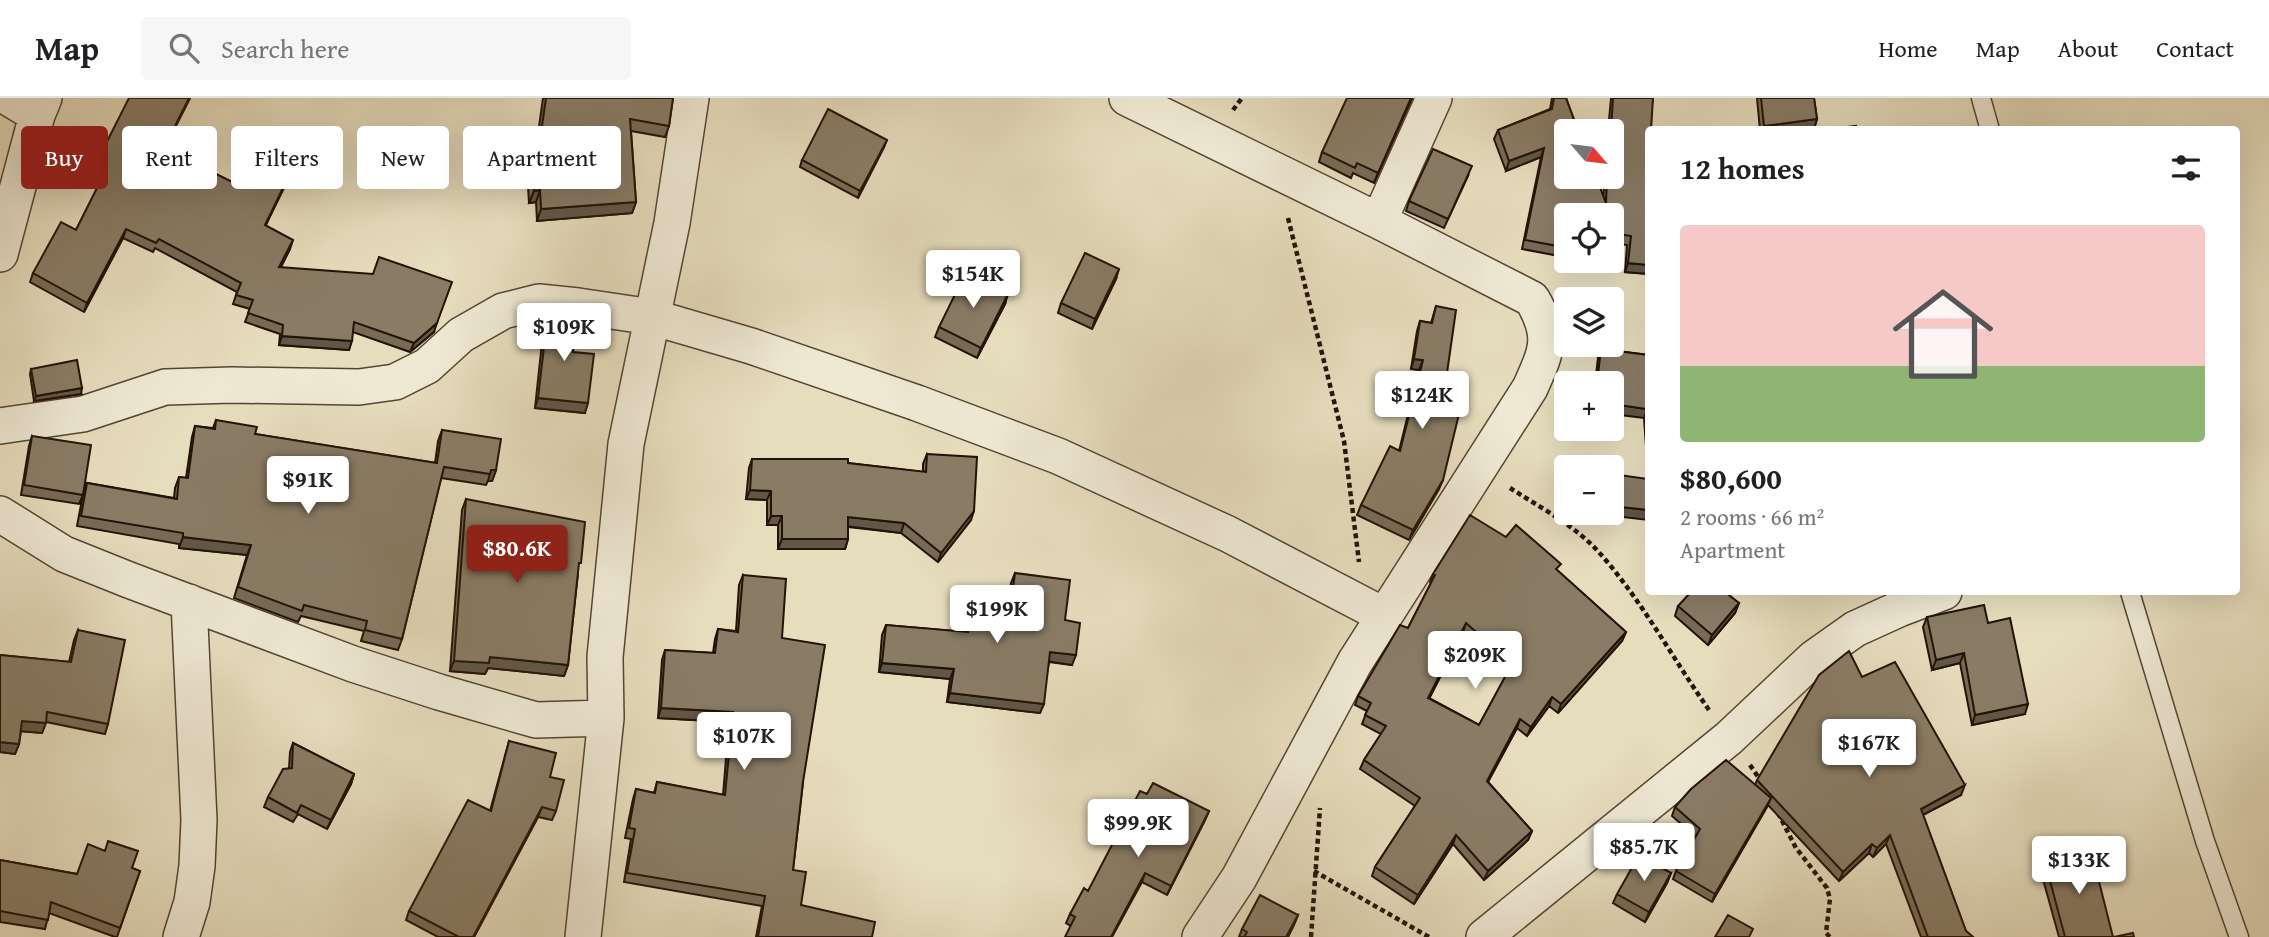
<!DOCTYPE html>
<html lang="en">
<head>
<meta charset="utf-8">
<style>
	:root { --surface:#fff; --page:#f6f6f6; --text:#202124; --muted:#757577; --line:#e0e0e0; --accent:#8f2418 }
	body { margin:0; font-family:"Gentium Book Plus",serif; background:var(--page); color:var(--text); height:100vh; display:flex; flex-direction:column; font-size:26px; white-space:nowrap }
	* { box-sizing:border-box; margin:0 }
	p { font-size:23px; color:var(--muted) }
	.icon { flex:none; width:38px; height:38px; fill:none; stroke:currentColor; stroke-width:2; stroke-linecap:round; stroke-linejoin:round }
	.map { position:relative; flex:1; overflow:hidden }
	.sheet { position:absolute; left:1645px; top:28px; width:595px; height:469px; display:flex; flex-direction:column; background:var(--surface); border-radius:7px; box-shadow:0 7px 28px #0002 }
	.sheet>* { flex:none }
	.hud { position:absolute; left:21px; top:28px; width:665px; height:63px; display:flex; gap:14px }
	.needle { width:46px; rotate:118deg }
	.buttons { position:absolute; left:1554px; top:21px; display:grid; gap:14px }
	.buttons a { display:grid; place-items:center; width:70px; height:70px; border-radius:7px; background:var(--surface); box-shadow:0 7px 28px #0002; font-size:35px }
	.price { position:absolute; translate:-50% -60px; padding:0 16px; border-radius:7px; background:#fff; color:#222; font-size:23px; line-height:46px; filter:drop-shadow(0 2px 4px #0008) }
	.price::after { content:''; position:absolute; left:50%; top:42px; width:21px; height:16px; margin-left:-10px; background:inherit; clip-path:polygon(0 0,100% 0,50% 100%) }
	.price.selected { background:var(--accent); color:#fff }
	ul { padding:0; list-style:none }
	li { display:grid; align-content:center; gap:14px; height:371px; padding:0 35px }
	li span { display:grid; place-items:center; height:217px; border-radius:7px; color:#555 }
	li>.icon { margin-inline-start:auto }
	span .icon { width:126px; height:126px; fill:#fffc; stroke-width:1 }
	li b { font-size:30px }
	h2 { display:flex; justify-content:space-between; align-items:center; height:84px; padding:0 35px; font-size:30px }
	.pill { padding:0 24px; border-radius:7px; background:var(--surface); box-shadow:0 7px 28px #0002; font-size:24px; line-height:63px }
	.pill.selected { background:var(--accent); color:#fff }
	header { display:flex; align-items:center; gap:42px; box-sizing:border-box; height:98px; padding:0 35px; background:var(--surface); border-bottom:2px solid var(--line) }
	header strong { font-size:33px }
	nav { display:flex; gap:38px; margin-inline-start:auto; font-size:24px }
	.search { width:490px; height:63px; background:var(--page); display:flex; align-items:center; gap:18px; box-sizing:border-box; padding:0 24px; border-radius:7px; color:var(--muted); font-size:26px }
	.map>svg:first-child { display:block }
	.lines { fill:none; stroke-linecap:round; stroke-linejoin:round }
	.lane-casing { stroke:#544533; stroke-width:21 }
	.street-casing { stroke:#544533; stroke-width:38 }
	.path { stroke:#241205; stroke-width:4.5; stroke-dasharray:5 3.5; stroke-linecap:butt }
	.lane { stroke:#efe9d4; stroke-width:18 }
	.street { stroke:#efe9d4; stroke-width:35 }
	.wall { fill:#766b57; stroke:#241205; stroke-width:2; fill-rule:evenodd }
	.shaded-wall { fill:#605747; stroke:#241205; stroke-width:2 }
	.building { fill:#897c65; stroke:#241205; stroke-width:2; fill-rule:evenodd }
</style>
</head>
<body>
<header>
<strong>Map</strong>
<div class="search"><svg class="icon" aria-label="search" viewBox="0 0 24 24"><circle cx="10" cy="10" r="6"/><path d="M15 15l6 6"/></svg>Search here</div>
<nav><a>Home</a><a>Map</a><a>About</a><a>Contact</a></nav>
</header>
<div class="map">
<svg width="2269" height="839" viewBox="0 0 2269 839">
	<rect width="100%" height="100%" fill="#e6ddbd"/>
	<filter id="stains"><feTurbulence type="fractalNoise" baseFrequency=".00286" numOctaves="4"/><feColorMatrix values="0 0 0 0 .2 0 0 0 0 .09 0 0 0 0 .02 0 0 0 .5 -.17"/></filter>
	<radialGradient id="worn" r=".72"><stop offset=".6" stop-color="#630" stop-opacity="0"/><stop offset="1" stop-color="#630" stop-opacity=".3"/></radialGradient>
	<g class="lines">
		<g class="lane-casing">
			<path id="lane" d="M1981 0 1990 32
				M2130 494 2205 743 2239 839"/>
		</g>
		<g class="street-casing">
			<path id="street" d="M9 0 37 17
				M1127 0 1379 123 1532 201C1554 239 1547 252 1530 290L1355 564 1239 780 1200 839
				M1379 123 1434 0
				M0 156 37 17 44 0
				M0 328 83 316 165 289 232 287 359 289 395 284 427 268 461 237 503 213 539 204 578 208 652 219 751 248 917 305 1058 358 1228 436 1383 517
				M0 416 64 456 129 482 353 566 439 594 536 622 606 620
				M181 839 192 804 197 768 199 722 189 504
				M583 839 606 620 605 559 626 346 672 125 691 0
				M1484 839 1729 640 1814 560 1855 531 1899 511 1944 494"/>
		</g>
		<path class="path" d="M1233 12 1242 0
			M1288 120 1344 343 1359 464
			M1510 390C1538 408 1570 425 1594 449 1639 497 1671 558 1709 612
			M1750 667 1761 683
			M1778 715 1796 750 1827 790 1830 801 1826 835 1830 839
			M1314 773 1429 839
			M1311 839 1320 710"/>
		<use href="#lane" class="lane"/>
		<use href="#street" class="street"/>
	</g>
	<path class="wall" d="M190 0 164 51 238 87 297 61 266 127 290 151 281 169 434 234 410 254 353 234 349 252 279 247 280 236 245 224 250 211 233 206 237 194 155 150 153 154 123 140 84 214 30 184 33 175 76 132 98 89 88 84 91 75Z
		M543 0H673L669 28 665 39 631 33 636 104 632 115 537 123 536 104 529 105 526 55 530 43H537Z
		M1412 0 1374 85 1353 75 1351 80 1319 64 1322 54Z
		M1552 0H1566L1603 99 1605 79H1612V33H1608L1611 0H1653L1648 32V176L1625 174 1627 147 1612 145V117H1566V137H1565L1559 158 1522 151 1541 59 1506 73 1494 41 1498 32 1550 11Z
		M1757 0H1814L1817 21 1814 31 1760 32Z
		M884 49 858 100 800 69 802 62Z
		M1468 78 1444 130 1406 113 1409 103Z
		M1116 181 1092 231 1058 215 1061 205Z
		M1005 206 977 260 935 239 939 229Z
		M1436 208 1446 282 1439 391 1409 442 1357 417 1361 407 1399 353 1419 272 1411 271 1417 233 1420 223 1431 225Z
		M548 215 573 254 585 315 535 310 544 225Z
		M1601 251 1648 257V377L1644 320 1612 285H1595L1598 260Z
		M31 271 81 296 34 303 30 276Z
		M216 322 255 336 435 365 438 343 442 332 496 372 492 383H488L486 387 441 380 402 541 398 552 361 543 364 533 301 518 298 524 234 500 247 457 179 450V446L77 428 83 396 87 385 174 400 175 390 179 379 186 380 192 339 195 328 213 330Z
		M32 338 83 397 79 406 21 397 29 348Z
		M927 356 971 422 938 464 901 435 848 429V441L845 451H778V427H767V402L746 401 749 370 752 361 848 365 923 374V366Z
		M466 401 578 475 568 567 564 578 488 570 485 576 450 573 462 412Z
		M1558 473 1626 534 1622 543 1558 615 1549 608 1527 638 1517 630 1488 684 1532 733 1528 742 1484 782 1453 746 1414 806 1372 778 1375 769 1415 708 1360 671 1364 662 1381 636 1362 626 1367 613 1355 607 1358 598 1408 530 1431 485 1430 484 1433 476ZM1463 534 1508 574 1479 627 1429 600Z
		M1015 475 1065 522 1072 567 1049 564 1040 615 947 604 950 581 879 574 882 537 886 527 965 534 969 525 1006 528 1011 485Z
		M743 477 782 540 803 684 793 772 801 807 872 839H756L762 808 624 784 631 741 625 740 633 701 636 691 654 695 657 684 723 697 729 624 658 620 662 562 665 552 713 555 715 541 718 531 736 533 739 487Z
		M1739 505 1735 515 1708 547 1675 518 1678 508Z
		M1927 519 1988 525 2025 616 1972 627 1960 565 1932 572 1923 529Z
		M78 532 108 626 105 636 46 624 42 635 21 633 19 646 15 656 0 654V557L69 564 74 542Z
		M1862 579 1961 697 1923 717 1966 833 1973 839H1921L1886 746 1873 759 1869 755 1839 783 1768 707 1712 804 1673 781 1676 773 1696 739 1672 718 1675 709 1755 687 1757 682Z
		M509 643 550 679 556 713 552 722 538 719 474 839H438L406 822 409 813 490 713Z
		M293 645 354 676 351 686 327 731 298 716 293 724 264 709 268 699 289 670 290 654Z
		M1147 696 1209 713 1205 722 1167 797 1142 784 1071 828 1066 825 1070 816 1088 793Z
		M0 762 77 776 132 770 140 773 117 839H115L49 815 45 831 0 824Z
		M2045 764 2113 839H2059L2041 774Z
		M1671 775 1667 785 1645 824 1613 805 1617 796Z
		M1298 817 1288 839H1239L1242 831Z"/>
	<path class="shaded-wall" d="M189 0H190L160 59 164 50Z
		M1411 0H1412L1374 85 1378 75Z
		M1817 21 1814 31 1763 32 1764 28Z
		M887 42 884 49 858 100 860 93Z
		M1544 50 1541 59 1506 73 1509 63Z
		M297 61 294 70 261 136 265 127Z
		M540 92 536 104 529 105 534 93Z
		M636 104 632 115 537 123 541 111Z
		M126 131 123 140 84 214 87 205Z
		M293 142 290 151 276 178 279 169Z
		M1628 165 1648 167V176L1625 174Z
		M1119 171 1116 181 1092 231 1095 221Z
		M1008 196 1005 206 977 260 981 250Z
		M437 225 434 234 410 254 414 245Z
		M282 238 352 243 349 252 279 247Z
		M1414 261 1423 262 1419 272 1411 271Z
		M82 290 81 296 34 303 36 298Z
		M538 300 588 305 585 315 535 310Z
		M1612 306 1647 311 1644 320 1612 316Z
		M491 372H496L492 383H488Z
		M1443 382 1439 391 1409 442 1413 432Z
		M750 392 771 393 767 402 746 401Z
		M1612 408 1648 412V422L1597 416 1598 415H1612Z
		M974 413 971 422 938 464 941 455Z
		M771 418H782L778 427H767Z
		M848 419 904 425 901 435 845 428Z
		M183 439 251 447 247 457 179 450Z
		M782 441H848L845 451H778Z
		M1739 505 1735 515 1708 547 1712 537Z
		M1466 525 1463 534 1425 609 1428 600Z
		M1626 534 1622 543 1558 615 1561 606Z
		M1050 554 1076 557 1072 567 1046 563Z
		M1964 555 1960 565 1932 572 1936 562Z
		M490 559 568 567 564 578 488 570 485 576 450 573 454 563Z
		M882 565 954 571 950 581 879 574Z
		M950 595 1044 606 1040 615 947 604Z
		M1552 599 1549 608 1527 638 1531 629Z
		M2028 606 2025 616 1972 627 1975 617Z
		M661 610 733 614 729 624 658 620Z
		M1520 621 1517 630 1484 691 1487 683Z
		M22 623 46 625 42 635 19 633Z
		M0 644 19 646 15 656 0 654Z
		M354 676 351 686 327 731 331 722Z
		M1965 687 1961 697 1917 720 1921 711Z
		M1771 700 1767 709 1712 804 1715 796Z
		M542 709 538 719 474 839H473Z
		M1209 713 1205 722 1167 797 1171 788Z
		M1532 733 1528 742 1484 782 1488 773Z
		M1456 737 1453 746 1414 806 1418 797Z
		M1890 737 1886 746 1873 759 1877 750Z
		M1872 746 1869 755 1839 783 1843 774Z
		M1145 775 1142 784 1112 839H1111Z
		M1671 775 1667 785 1645 824 1649 814Z
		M1298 817 1294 827 1288 839H1286Z"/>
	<path class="building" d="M129 0H189L164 50 238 87 260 42 297 61 265 127 293 142 279 169 373 176 379 159 452 184 437 225 414 245 354 224 352 243 282 238 283 227 248 215 253 202 236 197 241 185 159 141 156 145 126 131 87 205 33 175 61 124 76 132 102 80 91 75Z
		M546 0H673L669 28 630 21 636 104 541 111 540 92 534 93 530 43 540 42Z
		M1347 0H1411L1378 75 1357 65 1355 70 1322 54Z
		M1554 0H1566L1578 33H1566V79H1596L1606 105 1607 79H1612L1611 33 1613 0H1653L1651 32H1648V167L1628 165 1631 138 1612 135V117H1566V132L1563 149 1525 142 1544 50 1509 63 1498 32 1552 11Z
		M1761 0H1814L1817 21 1764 28Z
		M828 11 887 42 860 93 802 62Z
		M1856 28V32H1823Z
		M1433 51 1472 68 1448 121 1409 103Z
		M1085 155 1119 171 1095 221 1061 205Z
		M966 174 1008 196 981 250 939 229Z
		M1436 208 1456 212 1446 282 1466 287 1443 382 1413 432 1361 407 1390 348 1400 353 1423 262 1414 261 1420 223 1432 225Z
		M548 215 577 218 573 254 594 256 588 305 538 300Z
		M1601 251 1648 257V328L1647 311 1612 306V285H1597Z
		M77 262 82 290 36 298 31 271Z
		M216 322 257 329 255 336 437 365 442 332 501 341 496 372H491L490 376 444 369 402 541 365 532 367 523 304 507 302 513 238 489 251 447 183 439V435L81 418 87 385 177 401 179 379 188 380 195 328 215 331Z
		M32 338 91 347 83 397 24 387Z
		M927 356 977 359 974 413 941 455 904 425 848 419V441H782V418H771V393L750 392 752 361H848V365L926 374Z
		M1612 376 1648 381V412L1612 408Z
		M466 401 585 424 581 465H579L568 567 490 559 489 565 454 563Z
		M1470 417 1506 439 1516 427 1561 466 1556 471 1626 534 1561 606 1552 599 1531 629 1520 621 1487 683 1532 733 1488 773 1456 737 1418 797 1375 769 1420 700 1364 662 1386 628 1365 617 1371 605 1358 598 1400 527 1408 530 1435 477 1433 476ZM1466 525 1512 566 1479 627 1428 600Z
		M1015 475 1070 482 1065 522 1080 525 1076 557 1050 554 1044 606 950 595 954 571 882 565 886 527 968 534 969 525 1008 528Z
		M743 477 786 481 782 540 825 547 803 684 793 772 806 774 801 807 875 824 872 839H758L765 798 627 775 635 731 629 730 636 691 655 695 657 684 725 697 733 614 661 610 665 552 715 555 718 531 738 534Z
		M1691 494H1725L1739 505 1712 537 1678 508Z
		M1984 507 1988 525 2010 520 2028 606 1975 617 1964 555 1936 562 1927 519Z
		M78 532 125 542 108 626 47 614 46 625 22 623 19 646 0 644V557L71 564Z
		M1849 553 1862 579 1895 564 1965 687 1921 711 1966 833 1973 839H1928L1890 737 1877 750 1872 746 1843 774 1757 682 1819 577Z
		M509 643 556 655 550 679 564 682 556 713 542 709 473 839H459L409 813 468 702 491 713Z
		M293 645 354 676 331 722 301 707 297 715 268 699 283 671 292 670Z
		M1726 662 1771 700 1715 796 1676 773 1700 731 1675 709 1691 691Z
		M1153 685 1209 713 1171 788 1145 775 1111 839H1065L1075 819 1070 816 1084 790 1088 793 1140 693 1147 696Z
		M108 743 138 753 132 770 140 773 120 830 51 804 48 822 0 813V762L77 776 88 746 105 753Z
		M2091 752 2113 839H2065L2045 764Z
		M1639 757 1671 775 1649 814 1617 796Z
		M1260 797 1298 817 1286 839H1244L1247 834 1242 831Z
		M1728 817 1753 831 1749 839H1715Z
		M2133 835 2134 839H2114Z"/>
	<rect width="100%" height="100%" filter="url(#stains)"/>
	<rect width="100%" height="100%" fill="url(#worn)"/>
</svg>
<div class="buttons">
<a><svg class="needle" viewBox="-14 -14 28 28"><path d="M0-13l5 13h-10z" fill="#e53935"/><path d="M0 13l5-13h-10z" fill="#757577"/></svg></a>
<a><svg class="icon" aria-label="locate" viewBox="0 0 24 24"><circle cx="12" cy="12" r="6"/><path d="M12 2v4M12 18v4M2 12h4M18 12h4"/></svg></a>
<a><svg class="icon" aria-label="layers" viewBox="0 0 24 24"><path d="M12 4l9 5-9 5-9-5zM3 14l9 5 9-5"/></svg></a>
<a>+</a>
<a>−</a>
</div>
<b class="price" style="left:973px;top:212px">$154K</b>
<b class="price" style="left:564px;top:265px">$109K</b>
<b class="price" style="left:1422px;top:333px">$124K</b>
<b class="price" style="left:308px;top:418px">$91K</b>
<b class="price selected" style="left:517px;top:487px">$80.6K</b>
<b class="price" style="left:997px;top:547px">$199K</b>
<b class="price" style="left:1475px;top:593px">$209K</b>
<b class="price" style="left:744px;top:674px">$107K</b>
<b class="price" style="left:1869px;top:681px">$167K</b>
<b class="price" style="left:1138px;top:761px">$99.9K</b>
<b class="price" style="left:1644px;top:785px">$85.7K</b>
<b class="price" style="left:2079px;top:798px">$133K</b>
<div class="hud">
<a class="pill selected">Buy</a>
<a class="pill">Rent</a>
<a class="pill">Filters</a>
<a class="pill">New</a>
<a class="pill">Apartment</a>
</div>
<section class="sheet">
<h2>12 homes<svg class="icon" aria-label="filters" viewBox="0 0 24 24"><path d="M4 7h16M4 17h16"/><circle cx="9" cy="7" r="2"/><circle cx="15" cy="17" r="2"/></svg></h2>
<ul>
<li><span style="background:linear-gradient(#f6c9c9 65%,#8fb573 0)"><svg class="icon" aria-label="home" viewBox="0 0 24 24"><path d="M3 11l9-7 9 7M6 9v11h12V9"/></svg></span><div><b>$80,600</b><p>2 rooms · 66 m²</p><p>Apartment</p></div></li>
</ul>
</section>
</div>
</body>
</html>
